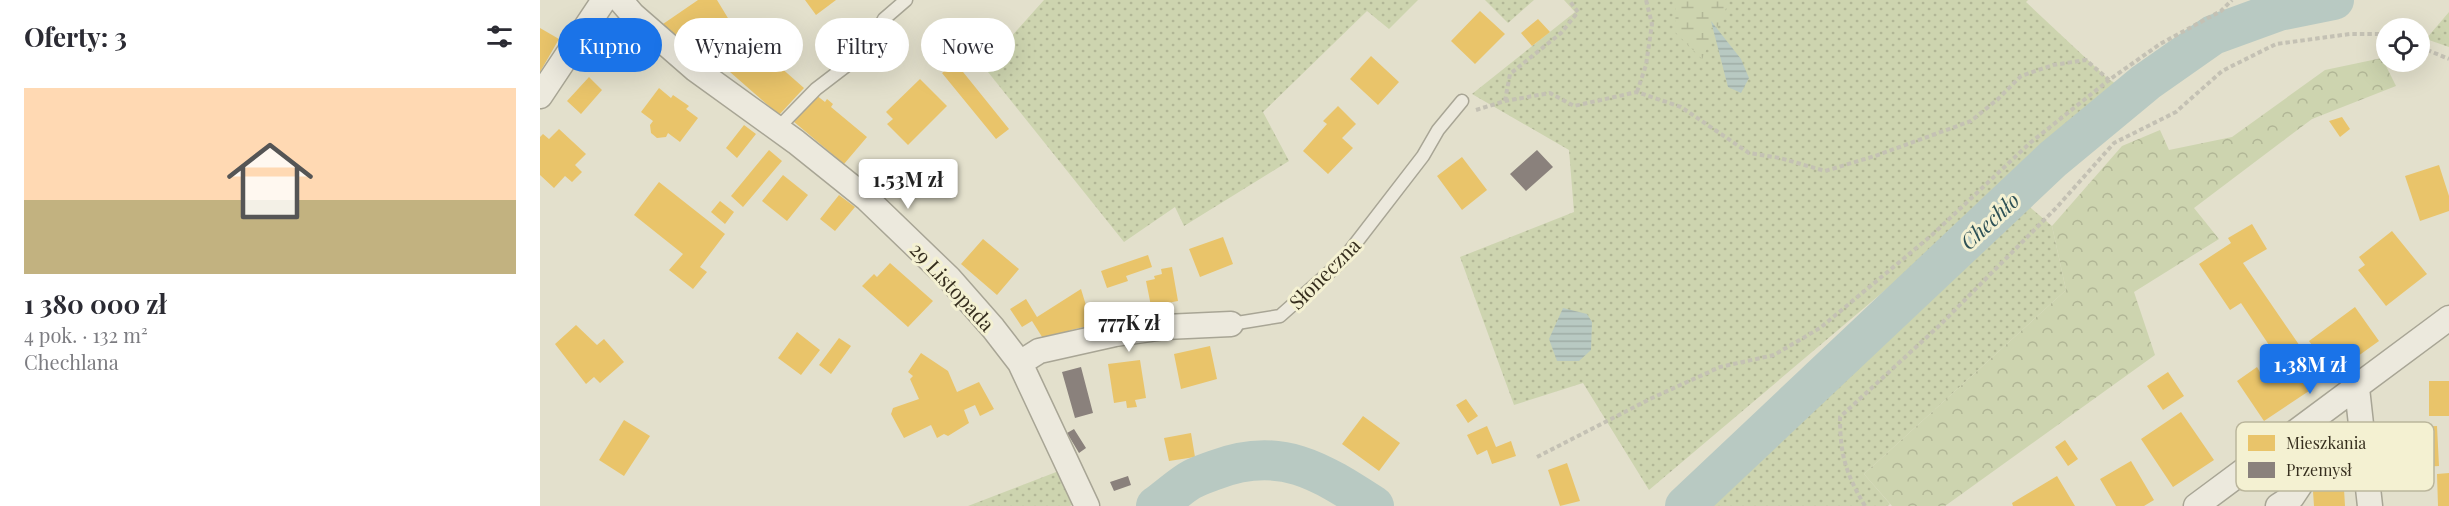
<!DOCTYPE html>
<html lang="pl">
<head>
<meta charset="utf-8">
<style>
	:root { --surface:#fff; --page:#f7f7f7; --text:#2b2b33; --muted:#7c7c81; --accent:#1a73e8 }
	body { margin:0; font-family:"Playfair Display",serif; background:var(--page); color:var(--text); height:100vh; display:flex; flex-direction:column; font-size:22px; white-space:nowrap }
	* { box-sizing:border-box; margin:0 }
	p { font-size:20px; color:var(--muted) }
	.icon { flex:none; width:33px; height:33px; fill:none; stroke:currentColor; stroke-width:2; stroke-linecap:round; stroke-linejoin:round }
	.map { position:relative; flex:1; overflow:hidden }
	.drawer { display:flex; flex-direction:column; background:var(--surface); width:540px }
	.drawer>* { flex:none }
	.banner { position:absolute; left:18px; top:18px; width:570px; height:54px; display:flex; gap:12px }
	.fabs { position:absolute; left:1836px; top:18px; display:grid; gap:12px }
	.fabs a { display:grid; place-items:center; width:54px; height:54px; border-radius:50%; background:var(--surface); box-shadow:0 6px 24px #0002; font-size:30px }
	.price { position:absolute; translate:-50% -51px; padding:0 14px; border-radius:6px; background:#fff; color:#222; font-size:20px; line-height:39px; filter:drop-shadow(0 2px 3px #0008) }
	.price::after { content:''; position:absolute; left:50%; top:36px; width:18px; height:14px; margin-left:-9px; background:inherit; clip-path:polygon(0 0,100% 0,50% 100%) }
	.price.current { background:var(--accent); color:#fff }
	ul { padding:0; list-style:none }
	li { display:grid; align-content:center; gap:12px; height:318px; padding:0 24px }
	li span { display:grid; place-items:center; height:186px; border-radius:0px; color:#555 }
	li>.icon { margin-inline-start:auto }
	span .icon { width:108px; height:108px; fill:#fffc; stroke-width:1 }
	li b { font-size:26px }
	h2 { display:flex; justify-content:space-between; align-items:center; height:72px; padding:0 24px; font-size:26px }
	.pill { padding:0 21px; border-radius:27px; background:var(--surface); box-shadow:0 6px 24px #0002; font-size:21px; line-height:54px }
	.pill.current { background:var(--accent); color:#fff }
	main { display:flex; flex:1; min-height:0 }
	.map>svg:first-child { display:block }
	.grass { fill:url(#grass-dots) }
	.forest { fill:url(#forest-crowns) }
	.wetland { fill:url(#wetland-marsh) }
	.water { fill:url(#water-rules) }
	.homes { fill:#e9c46a }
	.industry { fill:#8a817c }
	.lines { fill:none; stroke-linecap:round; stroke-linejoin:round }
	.river { stroke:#b8c9c2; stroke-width:40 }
	.lane-casing { stroke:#a8a595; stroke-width:15 }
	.street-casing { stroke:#a8a595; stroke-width:27 }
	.path { stroke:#c4c1b4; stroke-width:4; stroke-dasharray:4.5 3; stroke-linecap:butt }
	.lane { stroke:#ece9dd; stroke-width:12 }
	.street { stroke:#ece9dd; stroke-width:24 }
	.labels { text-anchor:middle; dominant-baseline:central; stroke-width:6; stroke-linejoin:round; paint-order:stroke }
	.street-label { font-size:20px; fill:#362e1e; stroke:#f4f1d2 }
	.water-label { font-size:21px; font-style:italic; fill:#2d5156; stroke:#f4f1d2 }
	.key { fill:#f4f1d2; stroke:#bbb69c; stroke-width:1.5 }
	.key-label { font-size:16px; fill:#362e1e }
</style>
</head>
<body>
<main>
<section class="drawer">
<h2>Oferty: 3<svg class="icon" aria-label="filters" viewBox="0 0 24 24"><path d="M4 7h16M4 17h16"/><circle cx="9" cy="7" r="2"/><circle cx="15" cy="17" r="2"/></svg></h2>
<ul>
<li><span style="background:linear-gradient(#ffd9b3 60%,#c2b280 0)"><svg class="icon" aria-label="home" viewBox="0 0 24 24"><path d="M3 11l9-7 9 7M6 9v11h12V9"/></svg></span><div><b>1 380 000 zł</b><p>4 pok. · 132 m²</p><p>Chechlana</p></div></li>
</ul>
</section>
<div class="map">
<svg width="1909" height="506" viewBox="0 0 1909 506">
	<defs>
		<pattern id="grass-dots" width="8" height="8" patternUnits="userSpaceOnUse" patternTransform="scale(1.5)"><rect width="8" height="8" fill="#cdd4af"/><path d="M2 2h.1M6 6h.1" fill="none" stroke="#b1b696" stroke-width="1.8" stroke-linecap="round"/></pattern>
		<pattern id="forest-crowns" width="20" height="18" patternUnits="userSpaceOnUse" patternTransform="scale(1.5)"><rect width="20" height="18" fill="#cdd4af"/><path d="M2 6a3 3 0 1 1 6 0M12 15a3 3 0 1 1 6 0" fill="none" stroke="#b1b696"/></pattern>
		<pattern id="wetland-marsh" width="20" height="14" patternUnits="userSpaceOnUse" patternTransform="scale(1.5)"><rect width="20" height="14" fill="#cdd4af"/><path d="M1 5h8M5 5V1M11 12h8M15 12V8" fill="none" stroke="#b1b696"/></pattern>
		<pattern id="water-rules" width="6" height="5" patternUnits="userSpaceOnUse" patternTransform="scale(1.5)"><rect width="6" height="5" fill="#b8c9c2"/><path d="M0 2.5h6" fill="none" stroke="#9fada6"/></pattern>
	</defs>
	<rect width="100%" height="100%" fill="#e3e0cc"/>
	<path class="grass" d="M504 0H878L849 29 827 11 723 112 749 161 644 226 635 207 584 242 444 67Z
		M945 0H994L968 23Z
		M1024 0H1488L1486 2 1566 77 1583 89 1109 490 1043 383 974 405 920 257 1034 212 1029 150 932 94 1035 12Z
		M1909 12V47L1886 39Z
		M1485 203 1512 226 1526 290 1324 474 1350 504 1348 506H1165Z
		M524 469 537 500 530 506H428Z"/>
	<path class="forest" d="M1842 58 1856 86 1772 119 1654 208 1679 239 1594 292 1615 355 1405 506H1352L1324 474 1526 290 1512 226 1582 146 1620 130 1629 150 1692 137 1785 70Z"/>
	<path class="wetland" d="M1136 0H1190L1162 59 1135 32Z"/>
	<path class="water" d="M1171 21 1201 59 1209 78 1201 93 1188 87Z
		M1023 308 1047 314 1052 322 1051 350 1039 361H1017L1009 339Z"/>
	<path class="homes" d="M158 0H177L197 33 157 58 123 24Z
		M265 0H296L276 15Z
		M940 11 965 34 935 64 911 41Z
		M998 19 1010 32 992 46 981 33Z
		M0 28 19 39 0 72Z
		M214 44 264 88 239 115 190 72Z
		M831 56 859 82 838 105 810 79Z
		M415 62 469 129 456 139 402 73Z
		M49 77 62 90 41 114 27 101Z
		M380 79 407 106 368 145 347 124 353 119 346 112Z
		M119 88 131 98 133 95 149 106 146 109 158 118 140 142 128 133 126 137 117 138 111 133 110 125 113 121 101 112Z
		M276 95 285 102 287 99 293 104 291 107 327 137 304 164 253 121Z
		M798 106 816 124 802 138 813 148 788 174 763 151 787 124 783 121Z
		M1802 117 1810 129 1800 137 1789 121Z
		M204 125 216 134 197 158 186 148Z
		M19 129 46 154 35 165 42 172 32 182 25 176 14 188 0 175V137L3 134 9 139Z
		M229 150 242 161 203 207 191 196Z
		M922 157 947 190 922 210 897 176Z
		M1899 165 1909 196V211L1880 221 1865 176Z
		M243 175 268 195 247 221 222 201Z
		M119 182 185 234 160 267 167 272 153 289 129 270 143 254 94 215Z
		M299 195 315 207 295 231 280 219Z
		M180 201 194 212 185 224 171 212Z
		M1712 224 1727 249 1703 263 1764 352 1743 366 1701 303 1690 310 1659 264 1691 243 1688 238Z
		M1852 231 1887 274 1846 306 1818 270 1825 265 1819 257Z
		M683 237 693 264 660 277 649 249Z
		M443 239 479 269 457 295 421 264Z
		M608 255 612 267 586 276 588 281 567 288 561 271Z
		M350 263 393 301 368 327 322 286 334 274 337 277Z
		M632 267 638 301 611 306 606 281 615 279 614 276 622 274 621 269Z
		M541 289 552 325 531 330 504 340 492 321 482 327 470 309 486 299 497 317Z
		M1815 307 1839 341 1793 374 1769 341Z
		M36 325 57 345 64 339 84 362 60 383 54 377 46 384 15 344Z
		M257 332 280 350 261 375 238 358Z
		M299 338 311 346 291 374 279 365Z
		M670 346 677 379 641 389 634 354Z
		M381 353 408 371 417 392 439 382 454 409 440 416 435 405 424 410 429 423 408 436 404 434 397 438 391 425 364 438 351 414 353 408 379 399 370 379 373 376 368 372Z
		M600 360 606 398 595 400 597 407 587 408 586 401 574 403 568 364Z
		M1754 363 1772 389 1724 421 1697 381 1717 367 1721 374 1735 364 1740 372Z
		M1628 372 1644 396 1623 410 1607 386Z
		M1889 381H1909V416H1889Z
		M926 399 938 416 928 423 916 405Z
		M1641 412 1674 460 1633 487 1601 439Z
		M823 416 860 443 839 471 802 444Z
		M84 420 110 436 84 476 59 460Z
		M947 426 956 447 971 441 976 456 952 464 947 450 937 455 927 435Z
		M1897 426 1899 466 1862 468 1859 428Z
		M651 433 655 457 629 461 624 438Z
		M1525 440 1538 459 1528 466 1515 447Z
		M1591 461 1614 500 1604 506H1576L1560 479Z
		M1027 463 1040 501 1020 506 1008 470Z
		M1909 473V506H1898L1897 474Z
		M1517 476 1535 506H1473L1472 503Z
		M1804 489 1805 506H1774L1773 491Z"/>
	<path class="industry" d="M997 150 1013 167 986 191 970 174Z
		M541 367 553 413 535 418 522 372Z
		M534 429 546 448 539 453 527 433Z
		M588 476 591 485 574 491 570 482Z"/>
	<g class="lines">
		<path class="river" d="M616 506C627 498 638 488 649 481 657 476 667 473 675 470 740 445 780 471 834 506
			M1145 506 1513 159 1606 82 1673 35 1739 11 1794 0"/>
		<g class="lane-casing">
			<path id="lane" d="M237 129 276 89 306 66 333 39 344 19 366 0
				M691 324 740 316 802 261 883 156 898 130 922 101"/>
		</g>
		<g class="street-casing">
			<path id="street" d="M80 0 93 15 155 69 256 142 327 199 409 278 453 328 480 363 547 506
				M0 96 64 0
				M480 363 499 351 575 334 625 327 691 324
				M1817 388 1830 506
				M1656 506 1909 318
				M1738 506 1752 497 1762 482 1754 450 1747 438"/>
		</g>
		<path class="path" d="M1880 47 1909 59
			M1097 92 1106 65 1112 24 1106 0
			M965 101 970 74 1021 33 1038 12 1029 0
			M936 110 965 101 1010 93 1034 106 1097 92 1141 107 1209 153 1240 158 1285 171 1335 156 1431 121 1458 99 1481 76 1513 65 1546 60 1569 80 1620 44 1681 11 1692 0
			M997 457 1112 398 1180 367 1234 355 1280 328 1392 235 1490 143 1569 80
			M1325 506C1306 474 1300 455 1300 417L1400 325 1517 207 1574 143 1636 112 1682 71 1736 44 1810 34H1846"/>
		<use href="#lane" class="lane"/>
		<use href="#street" class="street"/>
	</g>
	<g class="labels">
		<g class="street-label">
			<text transform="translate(784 273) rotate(-45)">Słoneczna</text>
			<text transform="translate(413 286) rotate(47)">29 Listopada</text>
		</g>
		<g class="water-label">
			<text transform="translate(1449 220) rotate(-43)">Chechło</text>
		</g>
	</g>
	<rect x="1696" y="422" width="198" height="69" rx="9" class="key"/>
	<rect x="1708" y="435" width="27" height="16" fill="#e9c46a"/>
	<rect x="1708" y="462" width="27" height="16" fill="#8a817c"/>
	<g class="key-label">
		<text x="1746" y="449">Mieszkania</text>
		<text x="1746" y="476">Przemysł</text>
	</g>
</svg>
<div class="fabs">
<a><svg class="icon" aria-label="locate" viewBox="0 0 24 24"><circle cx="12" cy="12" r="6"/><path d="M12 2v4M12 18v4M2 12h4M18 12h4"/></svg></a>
</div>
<b class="price" style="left:368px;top:210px">1.53M zł</b>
<b class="price" style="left:589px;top:353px">777K zł</b>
<b class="price current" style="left:1770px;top:395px">1.38M zł</b>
<div class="banner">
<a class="pill current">Kupno</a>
<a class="pill">Wynajem</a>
<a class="pill">Filtry</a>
<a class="pill">Nowe</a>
</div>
</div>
</main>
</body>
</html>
